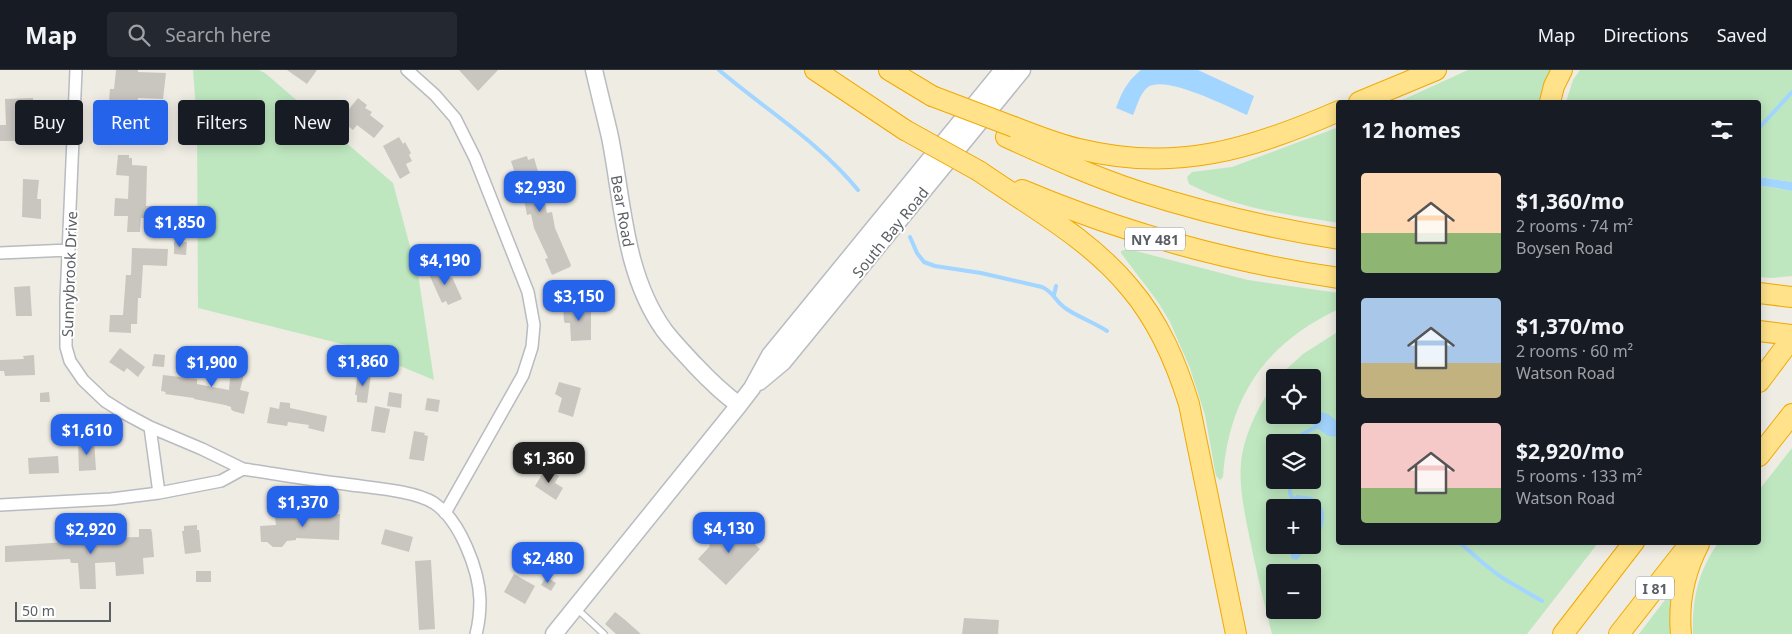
<!DOCTYPE html>
<html lang="en">
<head>
<meta charset="utf-8">
<style>
	:root { --surface:#171b24; --page:#242831; --text:#f1f3f6; --muted:#9ea1a6; --line:#363941; --accent:#2563eb }
	body { margin:0; font-family:"Noto Sans",sans-serif; background:var(--page); color:var(--text); height:100vh; display:flex; flex-direction:column; font-size:19px; white-space:nowrap }
	* { box-sizing:border-box; margin:0 }
	p { font-size:16px; color:var(--muted) }
	.icon { flex:none; width:28px; height:28px; fill:none; stroke:currentColor; stroke-width:2; stroke-linecap:round; stroke-linejoin:round }
	.map { position:relative; flex:1; overflow:hidden }
	.details { position:absolute; left:1336px; top:30px; width:425px; height:445px; display:flex; flex-direction:column; background:var(--surface); border-radius:5px; box-shadow:0 2px 12px #0003 }
	.details>* { flex:none }
	.hud { position:absolute; left:15px; top:30px; width:475px; height:45px; display:flex; gap:10px }
	.controls { position:absolute; left:1266px; top:299px; display:grid; gap:10px }
	.controls a { display:grid; place-items:center; width:55px; height:55px; border-radius:5px; background:var(--surface); box-shadow:0 2px 12px #0003; font-size:25px }
	.scale { position:absolute; left:15px; bottom:12px; width:96px; box-sizing:border-box; padding-left:5px; border:2px solid #5b5f64; border-top:0; font-size:14px; line-height:18px; white-space:nowrap; color:#5b5f64; -webkit-text-stroke:4px #fff; paint-order:stroke }
	.price { position:absolute; translate:-50% -42px; padding:0 11px; border-radius:10px; background:var(--accent); color:#fff; font-size:16px; line-height:32px; filter:drop-shadow(0 1px 2px #0008) }
	.price::after { content:''; position:absolute; left:50%; top:30px; width:15px; height:11px; margin-left:-8px; background:inherit; clip-path:polygon(0 0,100% 0,50% 100%) }
	.price.current { background:#222; color:#fff }
	ul { padding:0; list-style:none }
	li { display:flex; align-items:center; gap:15px; height:125px; padding:0 25px }
	li span { display:grid; place-items:center; flex:none; width:140px; height:100px; border-radius:5px; color:#555 }
	li>.icon { margin-inline-start:auto }
	span .icon { width:60px; height:60px; fill:#fffc; stroke-width:1 }
	li b { font-size:21px }
	h2 { display:flex; justify-content:space-between; align-items:center; height:60px; padding:0 25px; font-size:21px }
	.pill { padding:0 18px; border-radius:5px; background:var(--surface); box-shadow:0 2px 12px #0003; font-size:18px; line-height:45px }
	.pill.current { background:var(--accent); color:#fff }
	header { display:flex; align-items:center; gap:30px; box-sizing:border-box; height:70px; padding:0 25px; background:var(--surface); border-bottom:1px solid var(--line) }
	header strong { font-size:24px }
	nav { display:flex; gap:28px; margin-inline-start:auto; font-size:18px }
	.search { width:350px; height:45px; background:var(--page); display:flex; align-items:center; gap:12px; box-sizing:border-box; padding:0 18px; border-radius:5px; color:var(--muted); font-size:19px }
	.map>svg:first-child { display:block }
	.green { fill:#bee7bf; fill-rule:evenodd }
	.water { fill:#a2d5ff }
	.lines { fill:none; stroke-linecap:round; stroke-linejoin:round }
	.stream { stroke:#a2d5ff; stroke-width:4 }
	.building { fill:#c9c6c0 }
	.lane-casing { stroke:#b8bbc0; stroke-width:8 }
	.street-casing { stroke:#b8bbc0; stroke-width:14 }
	.secondary-casing { stroke:#b8bcc2; stroke-width:19 }
	.highway-casing { stroke:#f1a900; stroke-width:22 }
	.lane { stroke:#fff; stroke-width:5.5 }
	.street { stroke:#fff; stroke-width:11 }
	.secondary { stroke:#fff; stroke-width:16 }
	.highway { stroke:#ffe289; stroke-width:20 }
	.highway-bridge-casing { stroke:#f1a900; stroke-width:22; stroke-linecap:butt }
	.highway-bridge { stroke:#ffe289; stroke-width:20 }
	.labels { text-anchor:middle; dominant-baseline:central; stroke-width:4; stroke-linejoin:round; paint-order:stroke }
	.shield { fill:#fff; stroke:#8c8f92; stroke-width:1 }
	.shield-label { font-size:14px; font-weight:bold; fill:#5b5f64 }
	.street-label { font-size:15px; fill:#5b5f64; stroke:#fff }
</style>
</head>
<body>
<header>
<strong>Map</strong>
<div class="search"><svg class="icon" aria-label="search" viewBox="0 0 24 24"><circle cx="10" cy="10" r="6"/><path d="M15 15l6 6"/></svg>Search here</div>
<nav><a>Map</a><a>Directions</a><a>Saved</a></nav>
</header>
<div class="map">
<svg width="1792" height="564" viewBox="0 0 1792 564">
	<rect width="100%" height="100%" fill="#eeece3"/>
	<path class="green" d="M193 0H259L265 3 393 113 419 210 434 310 354 277 198 238 197 54Z
		M1468 0H1555L1543 32H1398Z
		M1580 0H1792V112L1759 107V32H1566L1573 10Z
		M1339 57V153C1289 145 1234 138 1189 114L1187 107 1192 102 1232 97Z
		M1759 116 1771 117 1792 121V206L1771 208 1759 207Z
		M1128 179 1248 210 1339 223V239C1266 273 1229 326 1223 407L1220 410 1216 406 1205 345 1190 298 1170 252 1158 232 1121 183V181Z
		M1339 261V472L1598 473 1527 564H1272C1263 530 1255 495 1248 460 1243 435 1238 410 1242 385 1247 358 1260 334 1275 312V345H1312V308L1278 307 1303 284ZM1275 372H1312V410H1275ZM1275 438H1312V475H1275ZM1275 502H1312V540H1275Z
		M1792 378V564H1693C1692 529 1698 502 1718 473L1759 472V420Z
		M1671 522H1678L1676 564H1639Z"/>
	<path class="water" d="M1141 0H1198L1254 26 1247 45C1228 37 1166 5 1148 17 1140 23 1137 36 1133 45L1116 38C1122 22 1127 11 1141 0Z
		M1759 107 1792 112V121L1771 117 1759 116Z
		M1313 340 1328 344 1338 352 1339 367 1328 366 1309 352 1293 345H1312Z
		M1297 425C1302 426 1310 426 1314 428 1330 438 1325 461 1313 472L1312 438 1290 437 1289 430Z
		M1294 475H1309L1297 490 1292 489 1290 483Z"/>
	<g class="lines">
		<path class="stream" d="M719 0C766 40 819 72 858 120
			M1759 58 1792 22
			M910 167 917 183 924 192 935 196 981 203 1042 217C1055 223 1054 230 1065 238 1078 247 1093 252 1107 261
			M1054 225 1056 216
			M1293 372 1301 365 1316 357
			M1290 410V423L1292 428
			M1459 472 1483 493 1501 507 1542 531"/>
	</g>
	<path class="building" d="M116 0H138V2L166 3 163 29 138 28 136 66 107 64 108 51 113 52V31H109L110 19H114Z
		M287 0H317L307 14Z
		M459 0H498L478 21Z
		M33 28 34 44H17V71H0V55H6L5 29Z
		M358 28 367 35 365 38 372 42 370 45 384 56 374 68 357 55 353 60 340 50Z
		M399 67 403 74 405 72 411 83 409 85 412 91 406 94 410 103 400 109 383 76Z
		M118 85H129V88H132V95L147 96 146 136H155L154 146H146L145 148H141L140 162H127L128 146H114L115 128 128 129 129 106 116 105Z
		M527 86 528 90 534 88 543 118H542L547 143 552 142 555 158 571 195 570 197 552 205 545 189 548 188 534 158 531 144 527 145 523 124 518 125 514 111 517 110 511 91Z
		M23 109 39 110 37 129H41V149L22 147Z
		M174 171 187 172 186 185 174 184Z
		M132 178 168 179 167 196 143 195 141 228H138L137 254H131V263L109 262 110 245H123L126 205H131Z
		M444 195 450 208 452 207 462 229 448 235 446 231 442 233 428 202Z
		M30 216 32 246H16L14 217Z
		M591 235V270L571 271 570 253H565L564 251 563 236Z
		M120 278 145 297 138 307 127 298 124 302 109 292Z
		M154 284 165 285 164 297 152 296Z
		M34 285 35 305 5 306 4 301H0V290L24 289 23 286Z
		M232 285 246 286 245 300 240 320 249 322 244 344 233 341 231 339V337L225 335 194 329V328L165 324 166 322 161 321 163 305 197 309V314L229 320Z
		M358 302 371 304 367 333 357 332V325H355Z
		M559 312 581 318 573 347 558 342 562 328 555 324Z
		M49 322 50 332H40V323Z
		M389 322 402 324 401 338 387 336Z
		M427 328 440 330 438 342 425 340Z
		M280 332 290 333V338L327 346 324 362 308 358 309 355 288 352 287 356 267 353 270 337 279 339Z
		M375 336 390 339 385 363 371 361Z
		M414 361 425 363 424 365 428 366 424 391 409 389Z
		M94 370 96 400 79 401 78 371Z
		M58 386 59 403 29 404 28 388Z
		M546 398 559 406 555 413 563 418 556 430 535 416Z
		M312 439 335 440 334 444H340L339 470 296 468V470L287 471 282 477H273L267 472H261L260 456 276 455 275 448 312 445Z
		M732 453 760 479 726 515 698 489 710 476 709 475Z
		M197 455V460H199L201 482 185 484 182 461H184V456Z
		M139 459H151L152 463 154 487 143 488 144 504 116 506 115 492 95 493 96 519H80L78 493H71L70 489 5 492V476L83 471V474L105 472V468L139 467Z
		M385 459 413 467 409 482 381 474Z
		M431 490 435 559 419 560 415 491Z
		M196 501H211V512H196Z
		M514 504 535 516 525 534 504 522Z
		M546 507 556 513 551 521 541 515Z
		M615 542 624 549 641 564H616L605 554Z
		M964 548 999 550 998 564H962Z"/>
	<g class="lines">
		<g class="lane-casing">
			<path id="lane" d="M576 538 604 564"/>
		</g>
		<g class="street-casing">
			<path id="street" d="M76 0 66 230V277L70 291 83 310 105 331 124 343 150 357 202 379 243 399
				M407 0 435 25 455 48 475 88 528 222 534 255 532 277 523 305 445 443
				M0 183 69 180
				M150 357 159 423
				M0 435 111 429 159 423 221 411 243 399C277 404 311 410 345 414 370 418 413 420 434 433 460 450 479 500 480 530 480 541 479 553 476 564"/>
		</g>
		<g class="secondary-casing">
			<path id="secondary" d="M594 0C599 22 605 45 610 67 623 132 624 204 664 260 673 272 684 283 694 294 709 310 721 322 739 335
				M759 312 783 292 1022 0
				M554 564 739 335 752 318 770 285 1003 0"/>
		</g>
		<g class="highway-casing">
			<path id="highway" d="M815 0 905 60
				M889 0 932 26
				M1359 32 1436 0
				M1550 32 1554 16 1562 0
				M1014 57C1035 65 1057 74 1079 79 1176 103 1251 79 1339 41
				M1006 67C1050 87 1094 107 1140 122 1205 143 1271 158 1339 169
				M979 101C1031 137 1090 169 1130 218 1159 252 1176 292 1189 334L1236 564
				M1022 120C1124 163 1229 192 1339 208
				M1759 223 1792 227
				M1759 261 1792 265
				M1759 312 1792 268
				M1759 386 1792 344
				M1563 564 1634 472
				M1619 564 1691 472
				M1681 564C1678 532 1684 503 1699 474"/>
		</g>
		<use href="#lane" class="lane"/>
		<use href="#street" class="street"/>
		<use href="#secondary" class="secondary"/>
		<use href="#highway" class="highway"/>
		<g class="highway-bridge-casing">
			<path id="highway-bridge" d="M932 26 1014 57
				M905 60 979 101"/>
		</g>
		<use href="#highway-bridge" class="highway-bridge"/>
	</g>
	<g class="labels">
		<g class="shield">
			<rect x="1125" y="157.5" width="60" height="23" rx="4"/>
			<rect x="1636" y="506.5" width="38" height="23" rx="4"/>
		</g>
		<g class="shield-label">
			<text x="1155" y="169">NY 481</text>
			<text x="1655" y="518">I 81</text>
		</g>
		<g class="street-label">
			<text transform="translate(623 141) rotate(80)">Bear Road</text>
			<text transform="translate(890 162) rotate(-51)">South Bay Road</text>
			<text transform="translate(69 204) rotate(-88)">Sunnybrook Drive</text>
		</g>
	</g>
</svg>
<div class="controls">
<a><svg class="icon" aria-label="locate" viewBox="0 0 24 24"><circle cx="12" cy="12" r="6"/><path d="M12 2v4M12 18v4M2 12h4M18 12h4"/></svg></a>
<a><svg class="icon" aria-label="layers" viewBox="0 0 24 24"><path d="M12 4l9 5-9 5-9-5zM3 14l9 5 9-5"/></svg></a>
<a>+</a>
<a>−</a>
</div>
<div class="scale">50 m</div>
<b class="price" style="left:540px;top:143px">$2,930</b>
<b class="price" style="left:180px;top:178px">$1,850</b>
<b class="price" style="left:445px;top:216px">$4,190</b>
<b class="price" style="left:579px;top:252px">$3,150</b>
<b class="price" style="left:363px;top:317px">$1,860</b>
<b class="price" style="left:212px;top:318px">$1,900</b>
<b class="price" style="left:87px;top:386px">$1,610</b>
<b class="price current" style="left:549px;top:414px">$1,360</b>
<b class="price" style="left:303px;top:458px">$1,370</b>
<b class="price" style="left:729px;top:484px">$4,130</b>
<b class="price" style="left:91px;top:485px">$2,920</b>
<b class="price" style="left:548px;top:514px">$2,480</b>
<div class="hud">
<a class="pill">Buy</a>
<a class="pill current">Rent</a>
<a class="pill">Filters</a>
<a class="pill">New</a>
</div>
<section class="details">
<h2>12 homes<svg class="icon" aria-label="filters" viewBox="0 0 24 24"><path d="M4 7h16M4 17h16"/><circle cx="9" cy="7" r="2"/><circle cx="15" cy="17" r="2"/></svg></h2>
<ul>
<li><span style="background:linear-gradient(#ffd9b3 60%,#8fb573 0)"><svg class="icon" aria-label="home" viewBox="0 0 24 24"><path d="M3 11l9-7 9 7M6 9v11h12V9"/></svg></span><div><b>$1,360/mo</b><p>2 rooms · 74 m²</p><p>Boysen Road</p></div></li>
<li><span style="background:linear-gradient(#a9c7e8 65%,#c2b280 0)"><svg class="icon" aria-label="home" viewBox="0 0 24 24"><path d="M3 11l9-7 9 7M6 9v11h12V9"/></svg></span><div><b>$1,370/mo</b><p>2 rooms · 60 m²</p><p>Watson Road</p></div></li>
<li><span style="background:linear-gradient(#f6c9c9 65%,#8fb573 0)"><svg class="icon" aria-label="home" viewBox="0 0 24 24"><path d="M3 11l9-7 9 7M6 9v11h12V9"/></svg></span><div><b>$2,920/mo</b><p>5 rooms · 133 m²</p><p>Watson Road</p></div></li>
</ul>
</section>
</div>
</body>
</html>
